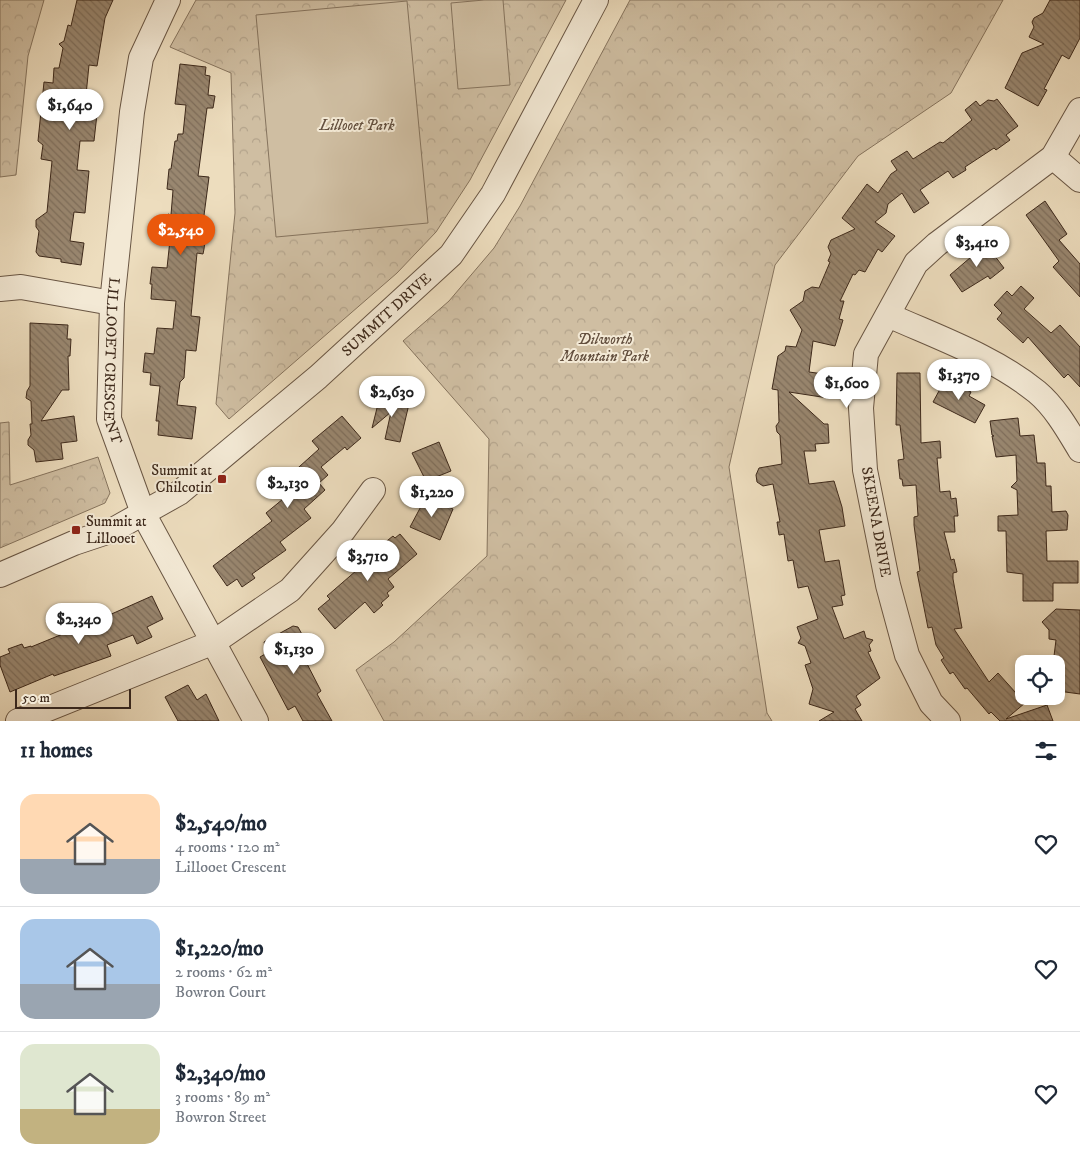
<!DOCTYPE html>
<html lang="en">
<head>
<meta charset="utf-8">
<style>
	:root { --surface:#fff; --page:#f2f2f3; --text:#1f2937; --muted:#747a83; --line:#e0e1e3; --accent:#ea580c }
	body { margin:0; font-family:"IM FELL DW Pica",serif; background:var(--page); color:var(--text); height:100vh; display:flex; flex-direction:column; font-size:19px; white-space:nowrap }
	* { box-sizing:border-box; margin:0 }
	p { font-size:16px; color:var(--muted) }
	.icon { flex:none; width:28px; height:28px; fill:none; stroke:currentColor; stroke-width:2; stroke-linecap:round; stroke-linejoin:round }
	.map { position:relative; height:721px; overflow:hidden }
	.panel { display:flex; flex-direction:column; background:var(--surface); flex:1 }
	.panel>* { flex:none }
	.fabs { position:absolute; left:1015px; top:655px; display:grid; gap:10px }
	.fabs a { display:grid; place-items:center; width:50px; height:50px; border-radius:10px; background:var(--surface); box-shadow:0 2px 8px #0003; font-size:25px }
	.scale { position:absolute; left:15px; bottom:12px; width:116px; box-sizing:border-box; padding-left:5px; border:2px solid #3d291b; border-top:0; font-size:14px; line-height:18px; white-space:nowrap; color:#3d291b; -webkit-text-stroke:4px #f3e9d5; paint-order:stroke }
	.price { position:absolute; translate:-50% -42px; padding:0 11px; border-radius:18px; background:#fff; color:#222; font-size:16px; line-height:32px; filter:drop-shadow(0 1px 2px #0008) }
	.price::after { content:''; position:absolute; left:50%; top:30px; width:15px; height:11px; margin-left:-8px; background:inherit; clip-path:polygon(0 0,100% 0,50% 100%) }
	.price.active { background:var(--accent); color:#fff }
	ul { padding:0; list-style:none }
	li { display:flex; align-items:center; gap:15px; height:125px; padding:0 20px }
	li+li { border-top:1px solid var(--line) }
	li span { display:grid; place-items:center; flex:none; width:140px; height:100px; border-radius:15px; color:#555 }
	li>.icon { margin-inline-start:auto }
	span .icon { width:60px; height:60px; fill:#fffc; stroke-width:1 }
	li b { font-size:21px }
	h2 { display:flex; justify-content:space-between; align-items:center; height:60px; padding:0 20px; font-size:21px }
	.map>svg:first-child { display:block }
	.park { fill:url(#park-crowns); stroke:#86745e }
	.pitch { fill:#cfbea2; stroke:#86745e }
	.building { fill:url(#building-back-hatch); stroke:#3d291b }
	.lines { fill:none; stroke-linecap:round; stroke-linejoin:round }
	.minor-casing { stroke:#695644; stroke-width:26 }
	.minor { stroke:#f3e9d5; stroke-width:24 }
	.poi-dot { fill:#8f2418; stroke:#f3e9d5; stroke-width:2 }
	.labels { text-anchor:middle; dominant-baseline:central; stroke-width:4; stroke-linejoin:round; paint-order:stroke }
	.park-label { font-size:15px; font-style:italic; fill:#624e3d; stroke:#f3e9d5 }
	.street-label { font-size:15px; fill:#3d291b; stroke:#f3e9d5 }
	.poi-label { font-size:15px; fill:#3d291b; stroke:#f3e9d5; text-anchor:end }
</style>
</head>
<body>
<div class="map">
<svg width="1080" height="721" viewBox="0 0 1080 721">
	<defs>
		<pattern id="park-crowns" width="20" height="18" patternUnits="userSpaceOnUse" patternTransform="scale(1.25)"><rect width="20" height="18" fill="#cfbea2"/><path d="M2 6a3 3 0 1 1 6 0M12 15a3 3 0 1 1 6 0" fill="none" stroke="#b3a38b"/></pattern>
		<pattern id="building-back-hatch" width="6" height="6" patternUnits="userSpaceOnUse" patternTransform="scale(1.25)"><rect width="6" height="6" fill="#998770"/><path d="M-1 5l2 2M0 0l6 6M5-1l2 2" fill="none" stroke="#7e6e5b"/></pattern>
	</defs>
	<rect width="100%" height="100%" fill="#edddbe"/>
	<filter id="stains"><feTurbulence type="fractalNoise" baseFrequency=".004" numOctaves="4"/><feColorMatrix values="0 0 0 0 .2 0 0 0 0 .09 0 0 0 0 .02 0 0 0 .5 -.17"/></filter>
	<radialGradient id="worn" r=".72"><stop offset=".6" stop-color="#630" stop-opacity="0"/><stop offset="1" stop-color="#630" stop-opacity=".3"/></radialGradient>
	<path class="park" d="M0 0H44L28 56 16 175 0 177Z
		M196 0H566L470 180 436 232 397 273 229 419 216 404 235 213 231 73 170 47Z
		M630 0H1003L951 93 858 156 775 265 729 467 767 713 772 721H384L356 670 394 642 487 556 489 439 403 341 449 301 494 248 520 206Z
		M9 422 10 485 98 457 110 493 105 503 0 548V423Z"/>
	<path class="pitch" d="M484 0H503L510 85 458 89 451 3Z
		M407 1 428 223 276 237 256 15Z"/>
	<path class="building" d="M77 0H113L105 18 97 66 89 65 86 95 99 96 94 141H80L77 170 89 171 86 202 85 213 74 212 70 241 84 243 81 265 61 262V259L39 256 36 252 39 231 36 227V220L47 212 52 161 41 159 43 145 38 141 44 82 53 83 54 68H59L63 48 59 44 64 41 68 25 71 26Z
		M1050 0H1080V38L1069 59 1062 55 1044 89 1047 90 1038 106 1005 88 1022 53 1044 44 1029 37 1034 27 1032 22 1034 18 1043 13Z
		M180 64 206 67 205 75 210 76 208 95 215 96 213 108H207L198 176 209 177 203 223H207L204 249 203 254 197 253 191 316 200 317 196 351 186 350 184 378 180 382 177 405 196 407 192 439 158 435 159 421H156L160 386 150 385 151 373 143 372 145 353 154 354 157 328 173 329 176 301 151 299 152 284H150L152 267 167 268 170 240 163 239 165 221H167L168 214 171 215 173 190 167 189 169 169H171L175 141H177L178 134H183L186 105 175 104Z
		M997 99 1018 126 1006 135 1010 140 996 150 994 148 965 167 966 170 953 178 948 171 920 190 929 203 914 213 902 193 888 204 886 213 875 222 895 236 882 252 878 249 865 272 859 270 855 275 853 274 840 301H844L839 319 843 320 835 346 813 341 809 372 831 375 828 398 789 392 824 424H828L829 443 815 444 816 451H804L809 484 834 481 842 507 845 526 819 530 825 562 839 560 845 595 841 596 843 605 832 607 844 639 864 631 866 638 873 640 869 645 871 651 868 652 880 678 856 696 861 705 855 709 862 721H819L834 712 809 704 813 689 805 665 811 663 805 646 798 643 801 638 797 627 818 619 808 586 798 588 793 560 788 561 784 534 779 535 777 522H780L773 484 763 486 757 482 756 475 759 468 782 464 780 435 777 432 776 426 779 422 778 390 772 389 778 356 785 351 786 346 796 347 802 330 790 310 803 301 805 291 812 287 819 288 830 262 828 261 831 254 828 247 831 240 855 229 842 218 867 184 878 193 891 174 897 170 891 161 907 151 913 159 940 142 943 143 972 120 965 110 976 101 980 106 988 100 994 101Z
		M1045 201 1067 234 1059 240 1080 264V297L1053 267 1059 261 1026 215Z
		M984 242 1004 268 990 279 988 276 962 292 950 275 971 257 969 253Z
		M1021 286 1034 298 1024 309 1051 333 1060 325 1080 347V387L1068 374 1064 378 1028 337 1023 343 997 319 1002 313 994 305 1007 291 1012 296Z
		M30 323 68 325 67 339H71L70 356H68L69 390H62L41 421 74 416 77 441 61 443 63 459 36 462 34 450 28 445V440L31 435 30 424H32L31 401 26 398 27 391 30 386Z
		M897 373H920L921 443 940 441 941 458H937L940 492 950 491 951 499 956 498 958 516H954L955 532H944L951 560 954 559 957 572 953 573V579L962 628 954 629 989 682 998 673 1025 703 1006 719 1047 705 1053 721H1000L991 712 989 714 967 688 965 689 953 672 950 674 941 660 944 658 936 645 932 627 928 628 917 572 920 571 914 525V517L918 516 916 485 903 486 902 479H900L898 460 904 459 900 425H896Z
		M946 378 971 392 969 396 985 405 975 423 933 402Z
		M379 400 409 404 400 442 385 439 391 412 372 428Z
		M342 416 361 438 347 450 345 447 321 467 328 475 319 483 325 490 304 509 311 518 280 542 286 550 252 574 255 578 242 587 237 579 227 586 213 566 272 521 266 513 300 485 290 475 319 449 312 441Z
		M1018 418 1020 436 1034 435 1037 463H1045L1046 486H1051L1052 512 1066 511 1068 515 1067 530 1046 531 1047 561H1078V583H1053V601H1023V574L1007 572 1006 531H998V516L1018 515 1017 490 1011 487 1017 481 1016 455 996 457 992 436H994L992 435 990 421Z
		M439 442 451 471 426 481 412 453Z
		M426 497 453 509 440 540 410 527Z
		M400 534 417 554 388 579 394 587 387 593 389 596 381 603 383 605 374 613 365 602 335 629 318 609 330 599 327 596 357 570 354 567 393 536 395 538Z
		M152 596 163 619 147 627 152 637 137 644 133 635 107 645 111 656 54 676 53 674 10 692 0 665V657L10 653 8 649 22 644 24 648 31 646V647L92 622 89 614 104 608 107 616Z
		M1056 609 1080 610V694L1058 691 1061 669H1056V664H1053L1056 640 1049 639V630L1042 622Z
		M293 626 298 627 304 638 301 639 308 653 303 656 321 691 317 694 332 721H303L295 706 288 710 260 657 267 653 264 642Z
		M188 685 197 700 206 694 219 721H178L165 697Z"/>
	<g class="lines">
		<g class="minor-casing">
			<g id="minor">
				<path id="s1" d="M168 0 141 58 132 112 112 303 109 419 143 513 256 721"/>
				<path d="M1053 157 1080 180"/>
				<path d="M0 289 21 287 112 303"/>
				<path d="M888 315C939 338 994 357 1037 392 1055 407 1068 430 1080 450"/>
				<path id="s2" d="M0 575 74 543 113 530 179 493 318 377 451 255 493 194 596 0"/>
				<path d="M18 721 214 642 290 590 343 531 373 490"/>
				<path d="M948 721 931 703 907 655 888 585 865 470 861 408 866 354 916 263 937 244 1053 157 1080 110"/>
			</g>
		</g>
		<use href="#minor" class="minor"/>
	</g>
	<g class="poi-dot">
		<rect x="217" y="474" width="10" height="10" rx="2.5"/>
		<rect x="71" y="525" width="10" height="10" rx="2.5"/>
	</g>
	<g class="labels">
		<g class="park-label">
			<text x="357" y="125">Lillooet Park</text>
			<text x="605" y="339">Dilworth<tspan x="605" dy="17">Mountain Park</tspan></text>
		</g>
		<g class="street-label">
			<text stroke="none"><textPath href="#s2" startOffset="471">SUMMIT DRIVE</textPath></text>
			<text stroke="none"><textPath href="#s1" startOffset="369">LILLOOET CRESCENT</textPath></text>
			<text transform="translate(876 522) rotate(80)">SKEENA DRIVE</text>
		</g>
		<g class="poi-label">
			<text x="212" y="470">Summit at<tspan x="212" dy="17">Chilcotin</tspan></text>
			<text x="86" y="521" text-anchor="start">Summit at<tspan x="86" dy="17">Lillooet</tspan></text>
		</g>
	</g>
	<rect width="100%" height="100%" filter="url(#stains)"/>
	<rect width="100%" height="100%" fill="url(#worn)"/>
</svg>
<div class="fabs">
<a><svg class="icon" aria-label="locate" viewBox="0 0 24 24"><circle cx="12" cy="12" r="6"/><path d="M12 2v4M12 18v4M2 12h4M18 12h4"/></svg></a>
</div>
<div class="scale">50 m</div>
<b class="price" style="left:70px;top:131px">$1,640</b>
<b class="price active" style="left:181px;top:256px">$2,540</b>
<b class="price" style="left:977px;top:268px">$3,410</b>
<b class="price" style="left:959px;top:401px">$1,370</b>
<b class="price" style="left:847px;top:409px">$1,600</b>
<b class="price" style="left:392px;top:418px">$2,630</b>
<b class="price" style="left:288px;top:509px">$2,130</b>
<b class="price" style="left:432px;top:518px">$1,220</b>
<b class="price" style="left:368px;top:582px">$3,710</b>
<b class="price" style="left:79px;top:645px">$2,340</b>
<b class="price" style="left:294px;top:675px">$1,130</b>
</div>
<section class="panel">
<h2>11 homes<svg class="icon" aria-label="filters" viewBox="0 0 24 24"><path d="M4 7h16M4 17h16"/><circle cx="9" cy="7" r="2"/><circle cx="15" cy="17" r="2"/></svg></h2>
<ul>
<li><span style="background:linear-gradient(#ffd9b3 65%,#9aa5b1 0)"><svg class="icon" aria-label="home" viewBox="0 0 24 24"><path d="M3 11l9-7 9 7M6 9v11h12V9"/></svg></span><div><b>$2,540/mo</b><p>4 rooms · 120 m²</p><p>Lillooet Crescent</p></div><svg class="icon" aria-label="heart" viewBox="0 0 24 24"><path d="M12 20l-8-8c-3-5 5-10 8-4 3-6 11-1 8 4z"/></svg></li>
<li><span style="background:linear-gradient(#a9c7e8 65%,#9aa5b1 0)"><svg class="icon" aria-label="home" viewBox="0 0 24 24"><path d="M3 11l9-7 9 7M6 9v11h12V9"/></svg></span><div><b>$1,220/mo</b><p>2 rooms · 62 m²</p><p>Bowron Court</p></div><svg class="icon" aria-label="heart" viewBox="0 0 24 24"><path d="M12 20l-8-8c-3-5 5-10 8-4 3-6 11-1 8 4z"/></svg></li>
<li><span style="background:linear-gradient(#dfe7d0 65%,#c2b280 0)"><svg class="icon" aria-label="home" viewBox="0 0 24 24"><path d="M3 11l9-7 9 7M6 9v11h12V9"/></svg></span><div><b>$2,340/mo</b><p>3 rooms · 89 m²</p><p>Bowron Street</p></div><svg class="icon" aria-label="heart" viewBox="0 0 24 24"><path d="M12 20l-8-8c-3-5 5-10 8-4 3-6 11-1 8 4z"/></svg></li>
</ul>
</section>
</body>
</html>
